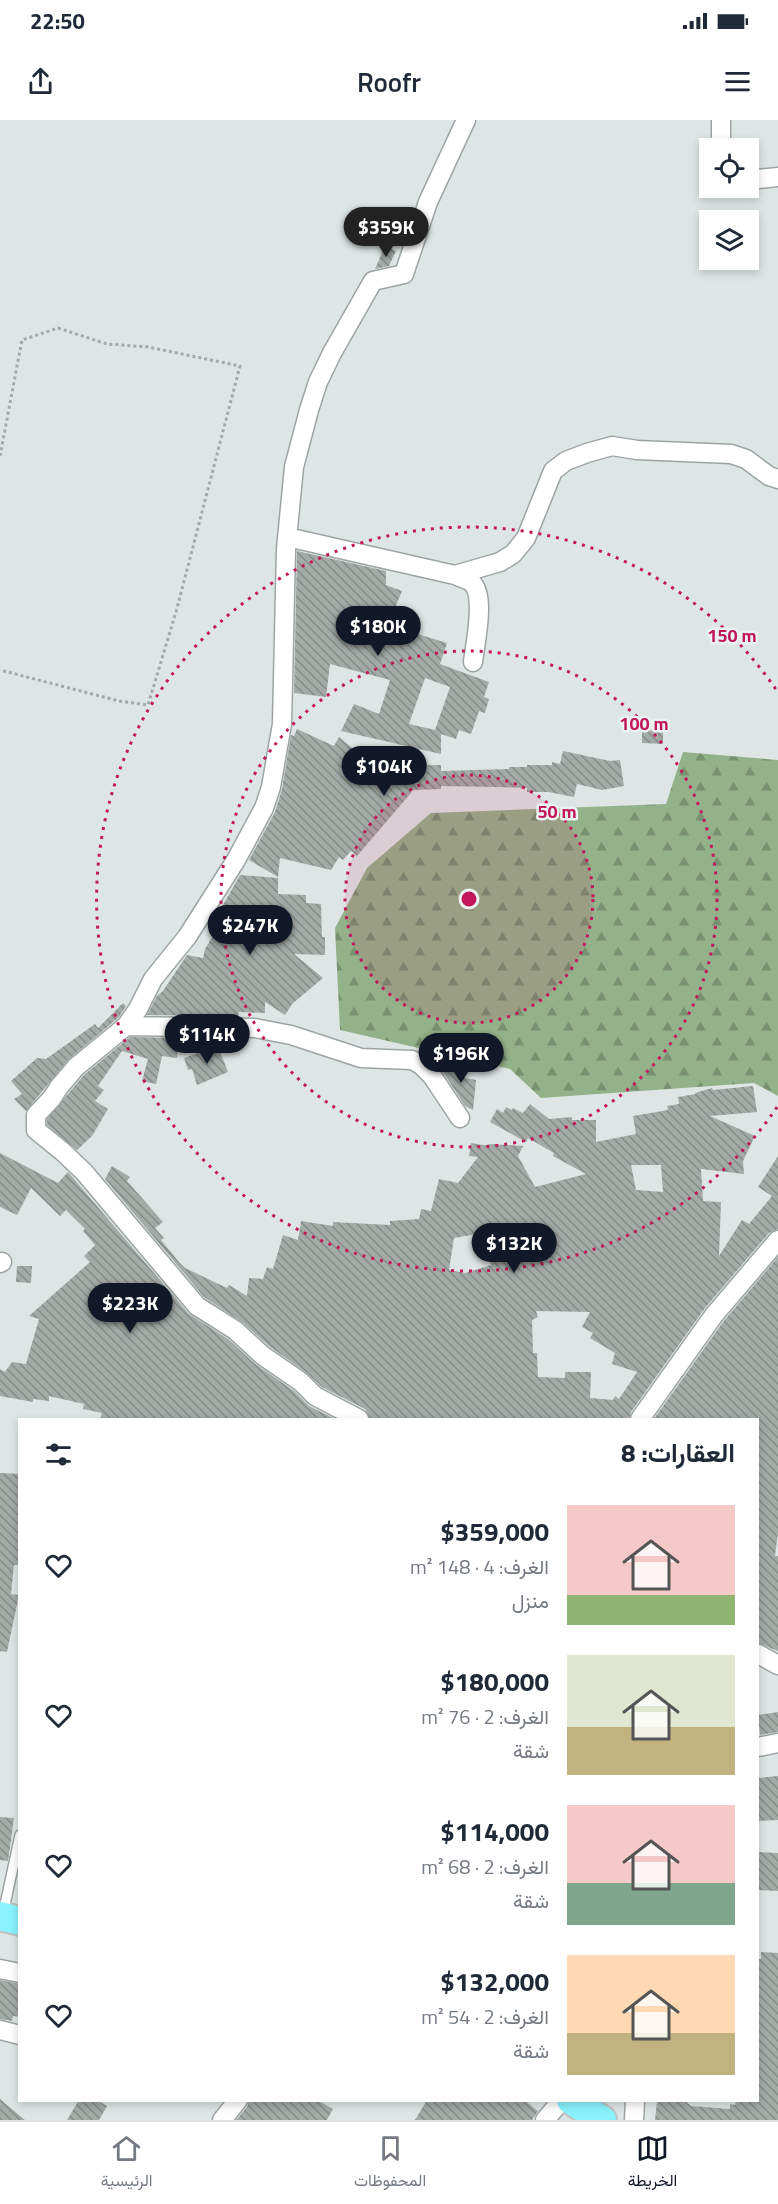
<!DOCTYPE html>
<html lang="ar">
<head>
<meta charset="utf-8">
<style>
	:root { --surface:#fff; --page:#f2f2f3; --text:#1f2937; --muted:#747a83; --line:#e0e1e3; --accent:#111827 }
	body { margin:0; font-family:"Titillium Web",Vazirmatn,sans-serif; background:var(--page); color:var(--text); direction:rtl; height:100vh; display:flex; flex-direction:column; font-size:22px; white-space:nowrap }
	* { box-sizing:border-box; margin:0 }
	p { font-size:20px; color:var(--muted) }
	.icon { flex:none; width:33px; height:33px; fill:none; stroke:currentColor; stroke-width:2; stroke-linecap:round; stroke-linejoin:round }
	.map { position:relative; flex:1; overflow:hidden; direction:ltr }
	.side { position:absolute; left:18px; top:1298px; width:741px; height:684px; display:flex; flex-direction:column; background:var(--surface); border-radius:0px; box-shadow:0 3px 9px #0003; direction:rtl }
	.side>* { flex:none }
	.controls { position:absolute; left:699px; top:18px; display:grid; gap:12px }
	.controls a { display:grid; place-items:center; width:60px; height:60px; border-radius:0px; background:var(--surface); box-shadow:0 3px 9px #0003; font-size:30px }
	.price { position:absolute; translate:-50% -51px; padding:0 14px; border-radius:21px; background:var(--accent); color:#fff; font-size:20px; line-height:39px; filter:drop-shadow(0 2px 3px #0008) }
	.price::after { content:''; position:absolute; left:50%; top:36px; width:18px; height:14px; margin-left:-9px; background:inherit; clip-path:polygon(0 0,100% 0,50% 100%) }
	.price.active { background:#222; color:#fff }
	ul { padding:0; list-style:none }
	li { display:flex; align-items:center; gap:18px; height:150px; padding:0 24px }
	li span { display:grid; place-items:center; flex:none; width:168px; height:120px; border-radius:0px; color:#555 }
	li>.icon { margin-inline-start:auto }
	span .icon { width:72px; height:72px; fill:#fffc; stroke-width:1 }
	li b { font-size:26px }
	h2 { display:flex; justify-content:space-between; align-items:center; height:72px; padding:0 24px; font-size:26px }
	.status { display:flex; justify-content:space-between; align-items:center; height:42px; padding:0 30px; background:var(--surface); direction:ltr }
	.status svg { height:16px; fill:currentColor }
	header { display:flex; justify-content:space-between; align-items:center; height:78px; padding:0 24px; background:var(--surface); font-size:27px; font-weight:600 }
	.tab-bar { display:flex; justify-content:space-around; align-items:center; height:84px; border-top:2px solid var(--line); background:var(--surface); font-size:16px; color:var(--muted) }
	.tab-bar a { display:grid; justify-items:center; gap:3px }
	.tab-bar .active { color:var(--accent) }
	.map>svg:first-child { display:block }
	.forest { fill:url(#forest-firs) }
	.building { fill:url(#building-back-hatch); fill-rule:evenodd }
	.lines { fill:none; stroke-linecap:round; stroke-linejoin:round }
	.service-casing { stroke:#9da5a4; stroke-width:12 }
	.minor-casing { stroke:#9da5a4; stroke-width:21 }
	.primary-casing { stroke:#c1c2c2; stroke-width:32 }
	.path { stroke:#a3a9a9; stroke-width:3; stroke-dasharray:3 3; stroke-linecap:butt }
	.service { stroke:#fff; stroke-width:9 }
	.minor { stroke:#fff; stroke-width:18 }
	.primary { stroke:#8af3fe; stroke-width:28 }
	.ring { fill:none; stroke:#c2185b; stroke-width:3; stroke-dasharray:3 6 }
	.centre { fill:#c2185b; stroke:#ebf3f2; stroke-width:3 }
	.ring-label { font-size:18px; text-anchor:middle; font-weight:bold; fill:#c2185b; stroke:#ebf3f2; stroke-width:5; stroke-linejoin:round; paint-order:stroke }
</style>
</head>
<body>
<div class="status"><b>22:50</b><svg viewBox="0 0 49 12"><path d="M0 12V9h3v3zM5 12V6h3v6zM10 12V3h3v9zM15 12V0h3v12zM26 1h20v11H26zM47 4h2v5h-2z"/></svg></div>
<header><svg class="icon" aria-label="menu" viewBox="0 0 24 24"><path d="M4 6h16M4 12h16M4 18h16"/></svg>Roofr<svg class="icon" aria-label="share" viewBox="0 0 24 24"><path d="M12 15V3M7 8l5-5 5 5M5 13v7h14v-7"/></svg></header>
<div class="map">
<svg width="778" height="2000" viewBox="0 0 778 2000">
	<defs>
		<pattern id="forest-firs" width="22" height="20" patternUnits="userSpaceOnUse" patternTransform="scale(1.5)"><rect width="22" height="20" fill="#94b289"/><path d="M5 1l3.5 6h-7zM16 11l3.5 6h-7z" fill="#789170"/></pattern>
		<pattern id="building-back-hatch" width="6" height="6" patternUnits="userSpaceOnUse" patternTransform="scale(1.5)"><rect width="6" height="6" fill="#a4aba7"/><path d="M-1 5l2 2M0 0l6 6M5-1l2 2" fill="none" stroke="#858b88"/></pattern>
	</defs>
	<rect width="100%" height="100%" fill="#dee6e5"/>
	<path class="forest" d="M683 632 778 640V976L754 963 541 978 510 949 340 910 335 808 367 748 431 693 666 684Z"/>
	<path class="building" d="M385 126 396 131 389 146 375 149Z
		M297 431 386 451V465L402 471 388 505 447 523 440 544 489 562 484 577 489 579 485 593 479 591 471 614 459 610 456 619 441 614V634L341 611 354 584 379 594 390 560 330 544 326 577 294 573ZM425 558 450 567 435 610 409 604Z
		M297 609 334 626 339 617 374 646 441 645V651L509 649V647H527V645H552V642L560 644 563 631 610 641 620 640 624 666 602 670 577 664 574 677 548 672H527V668L497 667 441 666V669L411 670V673L357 736 351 731 343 740 339 737 331 750 280 738 278 757 249 740 275 692 282 669 291 615 294 616Z
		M642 610 663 611V624L642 623Z
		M240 755 278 758V774L306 775V783L321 784 322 817H325V835L294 834 323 858 292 884 285 895 265 882V893L239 892 238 896 147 895 157 876 163 871 187 835 203 838 205 829 224 797 218 794Z
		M123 883 126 886 118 898 68 940 26 991 14 979 22 974 11 961 37 938 46 939 95 904 98 908Z
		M130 917 179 918 177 938 162 936 156 964 142 961 148 939 122 931 98 966 104 970 95 981 108 989 92 1016 77 1030 47 1005V999L84 955Z
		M218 926 228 952 197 965 192 949 188 950 184 938Z
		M453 941 465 958 476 960 473 990 465 986 441 949Z
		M753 966 757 992 710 996 755 1016 743 1041 744 1054 701 1049 703 1081 721 1082 719 1136 742 1100 749 1104 772 1076 758 1067 778 1036V1109L769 1113 705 1188 631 1292 629 1299H370L365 1289 322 1267 307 1253 269 1226 242 1202 204 1177 105 1059 112 1046 130 1057 127 1061 163 1102 155 1108 164 1118 161 1120 179 1142 185 1148 227 1168 229 1165 247 1176 249 1158 263 1159 267 1147 273 1149 283 1115 298 1120 301 1101 333 1106V1102L390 1105V1101L419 1099 421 1089 431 1091 439 1059 458 1063 478 1037 469 1036 471 1023 489 1026V1024L523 1026 518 1036 535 1067 586 1054 553 1036 554 1033 528 1018 526 1022 490 1002 497 989 503 993 506 987 512 990 513 988 523 993 530 984 549 999 572 997V1000H596V1022L636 1014 633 996 668 990 667 986 679 984 678 977 696 974 695 973 712 968 713 970ZM631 1045H661L663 1072 636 1070ZM483 1113 491 1145 465 1153 449 1150 454 1118ZM536 1191 590 1192 582 1207 593 1213 590 1218 615 1233 612 1244 637 1252 619 1279 615 1276 613 1280 590 1278 591 1252H565V1258L538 1257 537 1233H533L532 1200 538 1197Z
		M0 1033 58 1063 68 1052 189 1194 228 1219 254 1243 294 1271 309 1286 335 1299H100L102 1293 83 1289 84 1284 49 1276V1281L33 1279V1282L0 1276V1249L5 1252 12 1242 26 1244 39 1199 29 1196 90 1142 84 1136 95 1125 83 1111 85 1109 66 1090 60 1096 31 1068 17 1095 0 1087Z
		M778 1137V1413L775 1436H778V1531L758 1523V1299H654L723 1202Z
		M17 1146H32L31 1163 16 1162Z
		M0 1353 20 1354 19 1445H14L11 1474 19 1475 7 1532 0 1531Z
		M778 1592V1612L760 1615 758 1595Z
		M778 1656V1700L758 1701V1658Z
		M0 1697 14 1698 8 1741 0 1740Z
		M758 1732 778 1733V1771L758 1770Z
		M761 1832 778 1833V2000H655L657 1982 666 1980H684L691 1986 730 1989V1984L735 1985 736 1980H758V1839H761Z
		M0 1860 20 1864V1897L13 1896 12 1901 0 1899Z
		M0 1979 25 2000H0Z
		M79 1980H97L107 1986 99 2000H67Z
		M249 1980H317L333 1989 327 2000H236L247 1987Z
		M427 1980H524L538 1991 532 2000H415Z"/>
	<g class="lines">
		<g class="service-casing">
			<path id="service" d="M3 1794 20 1715"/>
		</g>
		<g class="minor-casing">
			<path id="minor" d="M721 0V28
				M748 60 778 57
				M287 417 455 455C460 458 468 459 472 463 486 476 475 524 473 542
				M455 455 500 442 513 434 526 418 553 351 566 341 587 333 612 326 637 330 731 334 746 339 769 356 778 359
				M126 906 255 908 291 915 361 938 412 940 421 945 432 956 460 998
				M0 1143 2 1142
				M359 1299 315 1276 301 1262 262 1235 235 1210 197 1186 84 1052 63 1032 36 1010V995L52 978 59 967 76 947 126 906 138 889 153 859 187 817 236 740 264 688 271 667 282 604 286 429 294 347 309 290 318 262 332 233 373 161 404 154 428 82 466 0
				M640 1299 714 1195 778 1120
				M758 1534 778 1545
				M758 1627 778 1623
				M0 1849 20 1853
				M0 1910 20 1915
				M222 2000 238 1980
				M545 2000 562 1980
				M634 2000 635 1980"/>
		</g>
		<g class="primary-casing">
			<path id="primary" d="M0 1796 20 1801
				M571 1980 602 2000"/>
		</g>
		<path class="path" d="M0 336 22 220 58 208 107 224 148 227 240 246 176 492 148 585 119 581 0 550"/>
		<use href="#service" class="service"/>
		<use href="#minor" class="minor"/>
		<use href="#primary" class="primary"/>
	</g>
	<circle cx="469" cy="779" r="124" fill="#c2185b" fill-opacity=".12"/>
	<g class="ring">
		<circle cx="469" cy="779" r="124"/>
		<circle cx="469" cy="779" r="248"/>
		<path d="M777 987A372 372 0 1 1 777 571"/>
	</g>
	<circle cx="469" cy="779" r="9" class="centre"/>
	<g class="ring-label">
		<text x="732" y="522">150 m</text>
		<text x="644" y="610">100 m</text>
		<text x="557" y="698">50 m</text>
	</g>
</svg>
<div class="controls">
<a><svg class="icon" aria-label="locate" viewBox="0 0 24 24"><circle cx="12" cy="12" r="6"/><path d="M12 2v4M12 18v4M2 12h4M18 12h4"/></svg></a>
<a><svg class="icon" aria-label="layers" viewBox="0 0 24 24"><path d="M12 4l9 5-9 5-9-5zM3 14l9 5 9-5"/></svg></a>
</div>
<b class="price active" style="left:386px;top:138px">$359K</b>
<b class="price" style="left:378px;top:537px">$180K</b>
<b class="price" style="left:384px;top:677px">$104K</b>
<b class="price" style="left:250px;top:836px">$247K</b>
<b class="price" style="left:207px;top:945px">$114K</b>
<b class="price" style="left:461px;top:964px">$196K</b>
<b class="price" style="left:514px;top:1154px">$132K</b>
<b class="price" style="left:130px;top:1214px">$223K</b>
<section class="side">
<h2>العقارات: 8<svg class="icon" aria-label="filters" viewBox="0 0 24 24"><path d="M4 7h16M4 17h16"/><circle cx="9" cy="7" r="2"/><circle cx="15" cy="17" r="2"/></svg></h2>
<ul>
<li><span style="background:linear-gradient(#f6c9c9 75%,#8fb573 0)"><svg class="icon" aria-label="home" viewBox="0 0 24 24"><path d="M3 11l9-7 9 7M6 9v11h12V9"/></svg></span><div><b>$359,000</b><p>الغرف: 4 · 148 m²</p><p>منزل</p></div><svg class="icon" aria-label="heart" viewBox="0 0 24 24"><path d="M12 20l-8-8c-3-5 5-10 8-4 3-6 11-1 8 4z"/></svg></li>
<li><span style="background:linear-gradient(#dfe7d0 60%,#c2b280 0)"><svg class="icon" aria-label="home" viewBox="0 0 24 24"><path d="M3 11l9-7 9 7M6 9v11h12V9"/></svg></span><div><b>$180,000</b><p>الغرف: 2 · 76 m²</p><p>شقة</p></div><svg class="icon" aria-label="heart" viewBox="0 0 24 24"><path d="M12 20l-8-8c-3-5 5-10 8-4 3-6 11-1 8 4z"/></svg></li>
<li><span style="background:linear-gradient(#f6c9c9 65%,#7fa58c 0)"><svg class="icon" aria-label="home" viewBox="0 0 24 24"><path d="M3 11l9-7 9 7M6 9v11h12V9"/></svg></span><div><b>$114,000</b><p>الغرف: 2 · 68 m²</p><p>شقة</p></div><svg class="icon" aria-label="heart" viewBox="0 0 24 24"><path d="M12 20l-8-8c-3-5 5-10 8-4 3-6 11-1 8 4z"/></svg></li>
<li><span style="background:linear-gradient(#ffd9b3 65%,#c2b280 0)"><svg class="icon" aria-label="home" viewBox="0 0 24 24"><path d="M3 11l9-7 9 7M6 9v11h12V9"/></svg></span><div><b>$132,000</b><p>الغرف: 2 · 54 m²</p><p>شقة</p></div><svg class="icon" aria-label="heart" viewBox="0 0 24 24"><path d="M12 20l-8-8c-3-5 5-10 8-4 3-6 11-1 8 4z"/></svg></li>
</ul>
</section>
</div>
<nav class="tab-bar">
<a class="active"><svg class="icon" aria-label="map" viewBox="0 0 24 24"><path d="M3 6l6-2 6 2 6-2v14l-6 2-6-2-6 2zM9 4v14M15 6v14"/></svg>الخريطة</a>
<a><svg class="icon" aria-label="saved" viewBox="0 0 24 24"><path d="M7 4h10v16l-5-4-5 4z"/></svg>المحفوظات</a>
<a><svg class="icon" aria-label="home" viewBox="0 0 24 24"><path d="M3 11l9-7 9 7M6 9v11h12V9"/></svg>الرئيسية</a>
</nav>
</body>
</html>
